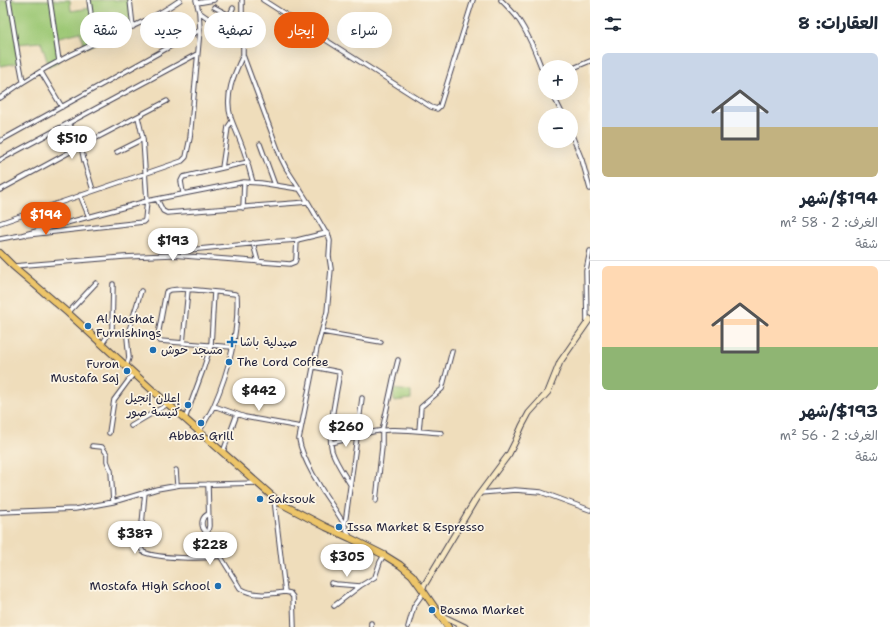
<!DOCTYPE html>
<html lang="ar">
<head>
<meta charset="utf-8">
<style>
	:root { --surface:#fff; --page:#f2f2f3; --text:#1f2937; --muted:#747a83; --line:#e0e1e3; --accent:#ea580c }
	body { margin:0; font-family:"Shantell Sans","Playpen Sans Arabic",sans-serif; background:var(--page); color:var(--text); direction:rtl; height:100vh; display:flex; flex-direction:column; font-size:15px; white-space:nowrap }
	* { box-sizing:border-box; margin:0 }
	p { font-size:13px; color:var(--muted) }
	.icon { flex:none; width:22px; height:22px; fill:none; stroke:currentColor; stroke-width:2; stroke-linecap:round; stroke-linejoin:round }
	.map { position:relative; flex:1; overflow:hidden; direction:ltr }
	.panel { display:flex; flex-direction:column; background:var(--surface); width:300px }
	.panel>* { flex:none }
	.guide { position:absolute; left:12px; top:12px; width:380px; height:36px; direction:rtl; display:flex; gap:8px }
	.buttons { position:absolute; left:538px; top:60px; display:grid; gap:8px }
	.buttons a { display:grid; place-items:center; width:40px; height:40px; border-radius:50%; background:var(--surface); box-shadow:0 4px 16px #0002; font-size:20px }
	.price { position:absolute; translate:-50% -34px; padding:0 9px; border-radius:14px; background:#fff; color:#222; font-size:13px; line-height:26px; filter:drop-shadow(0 1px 2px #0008) }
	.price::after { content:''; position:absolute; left:50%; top:24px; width:12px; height:9px; margin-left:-6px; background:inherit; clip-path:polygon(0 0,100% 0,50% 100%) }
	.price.selected { background:var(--accent); color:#fff }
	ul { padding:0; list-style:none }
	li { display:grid; align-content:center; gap:8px; height:212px; padding:0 12px }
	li+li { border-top:1px solid var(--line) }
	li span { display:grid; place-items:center; height:124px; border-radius:6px; color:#555 }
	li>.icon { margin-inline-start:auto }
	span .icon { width:72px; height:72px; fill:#fffc; stroke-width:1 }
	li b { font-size:17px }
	h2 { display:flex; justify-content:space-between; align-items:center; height:48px; padding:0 12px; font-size:17px }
	.tag { padding:0 14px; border-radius:18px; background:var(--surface); box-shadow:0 4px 16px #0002; font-size:14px; line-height:36px }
	.tag.selected { background:var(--accent); color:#fff }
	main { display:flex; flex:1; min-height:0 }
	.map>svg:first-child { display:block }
	.grass { fill:#9cc875; stroke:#5f7558 }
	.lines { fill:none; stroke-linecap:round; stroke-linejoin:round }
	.street-casing { stroke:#413e4e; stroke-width:5.5 }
	.secondary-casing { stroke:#413e4e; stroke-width:7 }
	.primary-casing { stroke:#413e4e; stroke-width:8 }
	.street { stroke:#fff; stroke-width:3.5 }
	.secondary { stroke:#f8e8c3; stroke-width:5 }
	.primary { stroke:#edc569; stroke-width:6 }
	.poi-dot { fill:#1f6fb2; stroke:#fcf5e5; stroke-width:1.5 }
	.labels { text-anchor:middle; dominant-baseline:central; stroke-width:3.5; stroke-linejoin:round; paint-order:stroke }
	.poi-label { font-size:12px; fill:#22223b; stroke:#fcf5e5; text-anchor:start }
</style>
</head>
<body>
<main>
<section class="panel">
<h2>العقارات: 8<svg class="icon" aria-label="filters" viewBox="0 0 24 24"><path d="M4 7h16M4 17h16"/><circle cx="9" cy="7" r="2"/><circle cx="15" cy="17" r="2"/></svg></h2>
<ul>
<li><span style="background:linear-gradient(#c9d6e8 60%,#c2b280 0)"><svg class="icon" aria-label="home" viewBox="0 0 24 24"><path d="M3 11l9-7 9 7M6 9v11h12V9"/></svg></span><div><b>$194/شهر</b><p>الغرف: 2 · 58 m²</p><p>شقة</p></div></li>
<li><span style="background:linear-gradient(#ffd9b3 65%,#8fb573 0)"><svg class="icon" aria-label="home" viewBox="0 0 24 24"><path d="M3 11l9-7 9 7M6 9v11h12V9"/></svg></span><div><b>$193/شهر</b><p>الغرف: 2 · 56 m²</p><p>شقة</p></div></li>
</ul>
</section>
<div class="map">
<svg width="590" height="627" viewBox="0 0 590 627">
	<rect width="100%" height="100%" fill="#fcf5e5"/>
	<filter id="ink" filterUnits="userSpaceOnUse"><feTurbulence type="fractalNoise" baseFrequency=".025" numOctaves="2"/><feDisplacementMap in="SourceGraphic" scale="8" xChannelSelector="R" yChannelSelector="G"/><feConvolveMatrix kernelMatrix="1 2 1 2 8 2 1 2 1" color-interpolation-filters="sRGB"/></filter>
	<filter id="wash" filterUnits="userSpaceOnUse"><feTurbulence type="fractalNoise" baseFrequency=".012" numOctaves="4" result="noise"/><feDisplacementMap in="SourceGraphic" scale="16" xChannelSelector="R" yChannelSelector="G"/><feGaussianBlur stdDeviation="0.9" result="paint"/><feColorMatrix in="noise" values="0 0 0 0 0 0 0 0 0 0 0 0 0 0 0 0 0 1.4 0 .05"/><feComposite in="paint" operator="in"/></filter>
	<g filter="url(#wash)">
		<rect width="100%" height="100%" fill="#efddbb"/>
		<path class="grass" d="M0 0H70L71 11 90 8 89 0H128L133 27 85 48 80 32 56 38 59 61 49 67 41 42 16 44 19 63 0 66Z
			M393 389 411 391V399L394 401Z"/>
	</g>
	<g filter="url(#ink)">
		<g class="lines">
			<g class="street-casing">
				<path id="street" d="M9 0 18 55 23 81
					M50 0 59 61
					M89 0 95 43
					M130 0 133 27
					M263 0 431 107 437 109 440 106 473 0
					M501 0C506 5 512 11 516 16 529 34 537 56 545 77
					M197 3 214 0
					M214 7 242 22
					M199 12 209 19 238 34
					M226 23 233 8
					M236.5 37a3.5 3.5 0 1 1 7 0a3.5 3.5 0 1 1-7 0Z
					M242 34V0
					M243 39V55L281 158 286 168 308 202 326 233H328L330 241 329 256 331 269 327 312 317 348 299 439C302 459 322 491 334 508 341 519 346 525 350 538
					M243 55C234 74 224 96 231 118 234 127 239 137 242 146 247 158 249 170 253 182
					M571 69 590 61
					M41 72 62 107
					M552 93 563 115
					M0 98C30 76 62 58 95 43 125 30 153 19 180 0
					M69 123 81 146 84 161 93 190
					M571 133 582 160 590 189
					M0 141 200 30
					M260 144 275 185
					M117 152 143 139
					M0 160 197 54
					M222 168 228 127 232 121
					M0 190 81 146 167 101
					M183 193 181 181 183 177 248 162
					M80 195 89 217
					M157 199 163 211 167 213 308 202
					M243 208 244 182
					M0 223 182 161 186 157 190 138 200 30 199 12 196 0
					M27 235 143 222 145 220 147 201 143 139 138 117
					M0 239 22 235 147 201 244 182 261 183 299 189
					M253 243 258 262
					M172 255 290 264 295 262 296 259 297 240
					M14 266 124 257 171 255 177 251 189 250 268 242 297 240 326 233
					M68 313 96 283
					M587 322 586 271 590 251
					M322 332 381 342
					M183 343 188 290
					M102 344 112 329 113 284
					M126 367 129 358 127 337 141 291
					M314 367 339 372V377C336 397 327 432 332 451 336 463 344 474 350 484
					M214 406 245 417 301 427
					M185 419 203 370 211 345 214 292
					M131 426 168 404
					M419 431 421 407 442 389 452 351
					M199 432C204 423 210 414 214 405 228 373 239 332 237 296L235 294C223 293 173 285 166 292L158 335 159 340 160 341 232 347
					M109 433 114 400 134 373
					M331 443 357 437 362 398
					M92 446 102 447 107 454V461L111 471 113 502
					M223 452 237 414
					M176 470 177 485
					M145 492 140 546 143 552C160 559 204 559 221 556
					M480 493 515 490 541 492 590 510
					M376 501 382 447V431L393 380 398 360
					M0 512 75 509 113 502 157 489 180 485 257 483
					M208 514C202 517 201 523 203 528L240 588C252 597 272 594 285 592L274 499
					M345 524 357 437C382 425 415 431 442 433
					M207 535 209 526 208 484
					M197 557 205 554 218 550
					M331 583 336 584 360 586
					M285 592 290 593 293 597 294 627
					M334 606 360 586 375 577 380 562 384 555
					M371 627V623
					M408 627 414 606 424 592"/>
			</g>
			<g class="secondary-casing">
				<path id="secondary" d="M422 589 477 497 509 454 515 442 522 426 529 413 548 392 560 362 590 319
					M440 615 465 627"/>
			</g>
			<g class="primary-casing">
				<path id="primary" d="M0 253 13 266 68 313 150 388 280 503 326 527 350 538 384 555 400 565 412 575 422 589 448 627"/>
			</g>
			<use href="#street" class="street"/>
			<use href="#secondary" class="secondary"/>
			<use href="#primary" class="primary"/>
		</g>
	</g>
	<g class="poi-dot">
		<circle cx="88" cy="326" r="4"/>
		<path d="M230 336h4v4h4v4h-4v4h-4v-4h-4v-4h4z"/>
		<circle cx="153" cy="350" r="4"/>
		<circle cx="229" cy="362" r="4"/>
		<circle cx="127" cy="371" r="4"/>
		<circle cx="188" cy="405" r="4"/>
		<circle cx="201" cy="423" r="4"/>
		<circle cx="260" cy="499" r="4"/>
		<circle cx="339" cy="527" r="4"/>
		<circle cx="218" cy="586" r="4"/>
		<circle cx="432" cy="610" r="4"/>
	</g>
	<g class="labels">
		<g class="poi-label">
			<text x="96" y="319">Al Nashat<tspan x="96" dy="14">Furnishings</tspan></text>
			<text x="240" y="342">صيدلية باشا</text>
			<text x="161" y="350">مسجد حوش</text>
			<text x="237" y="362">The Lord Coffee</text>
			<text x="119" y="364" text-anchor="end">Furon<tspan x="119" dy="14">Mustafa Saj</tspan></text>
			<text x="180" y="398" text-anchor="end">إعلان إنجيل<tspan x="180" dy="14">كنيسة صور</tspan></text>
			<text x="201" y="436" text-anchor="middle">Abbas Grill</text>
			<text x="268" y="499">Saksouk</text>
			<text x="347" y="527">Issa Market &amp; Espresso</text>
			<text x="210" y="586" text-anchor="end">Mostafa High School</text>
			<text x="440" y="610">Basma Market</text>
		</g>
	</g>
</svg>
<div class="buttons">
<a>+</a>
<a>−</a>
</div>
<b class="price" style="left:72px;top:160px">$510</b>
<b class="price selected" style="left:46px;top:236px">$194</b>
<b class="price" style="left:173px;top:262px">$193</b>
<b class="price" style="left:259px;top:412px">$442</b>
<b class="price" style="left:346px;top:448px">$260</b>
<b class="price" style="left:135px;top:555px">$387</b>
<b class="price" style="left:210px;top:566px">$228</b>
<b class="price" style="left:347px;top:578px">$305</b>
<div class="guide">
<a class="tag">شراء</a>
<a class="tag selected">إيجار</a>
<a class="tag">تصفية</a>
<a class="tag">جديد</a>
<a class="tag">شقة</a>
</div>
</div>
</main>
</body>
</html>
